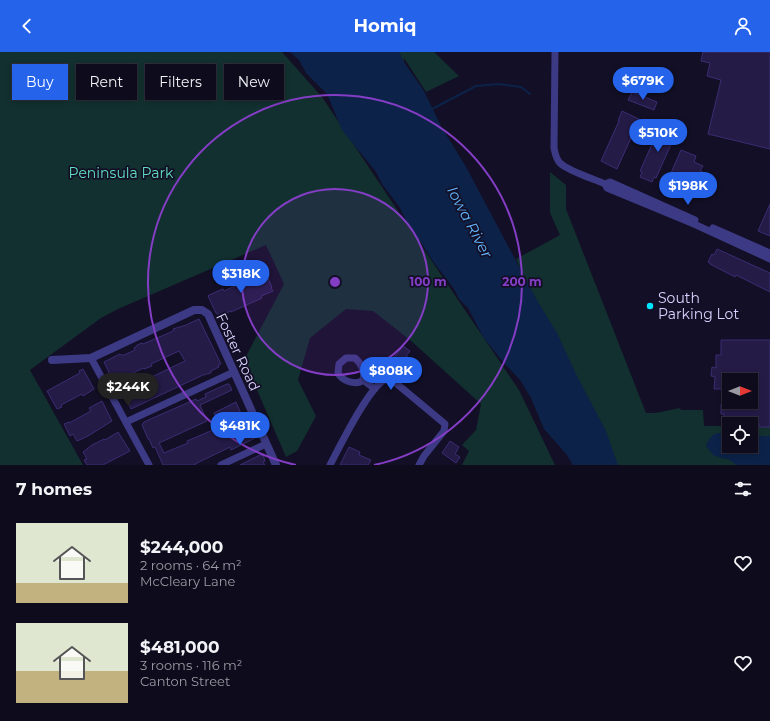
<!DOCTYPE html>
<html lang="en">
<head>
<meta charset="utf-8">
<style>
	:root { --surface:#0e0b1c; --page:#1c1929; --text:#f1f3f6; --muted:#9b9ba3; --line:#2e2b3b; --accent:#2563eb }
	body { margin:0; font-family:Montserrat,sans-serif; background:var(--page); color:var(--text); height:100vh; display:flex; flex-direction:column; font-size:15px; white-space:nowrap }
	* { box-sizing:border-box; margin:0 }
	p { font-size:13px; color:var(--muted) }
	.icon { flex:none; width:22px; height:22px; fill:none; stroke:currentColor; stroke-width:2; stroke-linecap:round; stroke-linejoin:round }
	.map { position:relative; height:413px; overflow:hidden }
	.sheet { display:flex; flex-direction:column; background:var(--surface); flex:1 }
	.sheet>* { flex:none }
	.hud { position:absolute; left:12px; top:12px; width:400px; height:36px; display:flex; gap:8px }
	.needle { width:26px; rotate:90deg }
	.fabs { position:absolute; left:722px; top:321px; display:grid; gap:8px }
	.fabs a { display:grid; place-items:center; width:36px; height:36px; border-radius:0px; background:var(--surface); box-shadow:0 2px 6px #0003,0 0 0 1px var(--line); font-size:20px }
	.price { position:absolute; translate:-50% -34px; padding:0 9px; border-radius:14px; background:var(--accent); color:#fff; font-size:13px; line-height:26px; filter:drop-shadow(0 1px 2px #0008) }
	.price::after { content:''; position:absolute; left:50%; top:24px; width:12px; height:9px; margin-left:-6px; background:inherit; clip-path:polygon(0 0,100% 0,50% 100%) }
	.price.current { background:#222; color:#fff }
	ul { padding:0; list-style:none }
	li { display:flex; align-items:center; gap:12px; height:100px; padding:0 16px }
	li span { display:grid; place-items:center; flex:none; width:112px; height:80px; border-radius:0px; color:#555 }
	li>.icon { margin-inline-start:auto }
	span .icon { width:48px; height:48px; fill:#fffc; stroke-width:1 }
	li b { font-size:17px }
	h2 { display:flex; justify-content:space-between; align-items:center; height:48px; padding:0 16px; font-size:17px }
	.tag { padding:0 14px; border-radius:0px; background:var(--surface); box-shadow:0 2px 6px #0003,0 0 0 1px var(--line); font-size:14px; line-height:36px }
	.tag.current { background:var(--accent); color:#fff }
	header { display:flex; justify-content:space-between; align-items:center; height:52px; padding:0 16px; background:var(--accent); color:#fff; font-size:18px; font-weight:700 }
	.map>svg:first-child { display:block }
	.green { fill:#12302f }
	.water { fill:#0c2248 }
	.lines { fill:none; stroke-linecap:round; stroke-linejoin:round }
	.stream { stroke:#0c2248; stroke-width:2 }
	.building { fill:#241b47; stroke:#3b2d73; fill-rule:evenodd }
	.minor { stroke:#3d3a85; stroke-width:7 }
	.tertiary { stroke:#3d3a85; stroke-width:8 }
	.ring { fill:none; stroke:#843dc5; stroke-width:2 }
	.poi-dot { fill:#00e5ff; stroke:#130f26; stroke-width:1.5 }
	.labels { text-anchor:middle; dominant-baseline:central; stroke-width:3.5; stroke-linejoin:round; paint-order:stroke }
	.park-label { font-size:14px; fill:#5fe0c0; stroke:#130f26 }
	.poi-label { font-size:14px; fill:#d9d4ff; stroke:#130f26; text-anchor:start }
	.street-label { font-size:14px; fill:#d9d4ff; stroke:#130f26 }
	.water-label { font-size:15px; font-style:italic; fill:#62b6ff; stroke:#130f26 }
	.centre { fill:#843dc5; stroke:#130f26; stroke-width:2 }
	.ring-label { font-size:12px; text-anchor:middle; font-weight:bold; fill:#843dc5; stroke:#130f26; stroke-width:3.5; stroke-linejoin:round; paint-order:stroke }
</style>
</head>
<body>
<header><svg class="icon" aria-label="back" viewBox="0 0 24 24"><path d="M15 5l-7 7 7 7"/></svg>Homiq<svg class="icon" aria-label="person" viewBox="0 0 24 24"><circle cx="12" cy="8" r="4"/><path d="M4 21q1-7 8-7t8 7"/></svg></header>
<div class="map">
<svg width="770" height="413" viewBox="0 0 770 413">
	<rect width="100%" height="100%" fill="#130f26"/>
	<path class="green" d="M0 0H282L322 45 396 156 519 338 555 413H462L469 399 462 393 476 378 481 352 410 288 373 259 346 257 310 286 298 328 316 364 297 399 286 405 244 308 284 232 266 193 118 257 101 266 30 318 83 413H0Z
		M399 0H434L459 24 426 40 404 6V10Z
		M550 120 566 133V157L646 361H656L680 356 681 358H703L704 374H724V372H729V394H751V372H759V375H770V413H613L516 207 560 183 550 161Z"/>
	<path class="water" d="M290 0H399L404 10 424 39 442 76 465 113 538 250 557 281 576 322 606 379 618 413H573L567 403 544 377 531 346 520 328 503 310 483 285 468 256 459 247 454 237 432 208 424 195 407 171 400 156 382 132 376 120 342 78 327 42 306 21 299 8Z
		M717 381H729V394H751V381L761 384H770V413H737L728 407 721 406 713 403 706 394C707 389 713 382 717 381Z"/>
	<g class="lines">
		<path class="stream" d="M432 57 476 34 499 32 521 35 530 42"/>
	</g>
	<path class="building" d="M703 0H770V97L708 82 721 28 707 24 710 11 701 9Z
		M632 40 657 50 654 58 628 48Z
		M622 59 645 70 641 79 635 77 617 117 601 109 619 69H618Z
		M661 72 677 79 656 126 654 125 652 130 640 125 642 120 640 119Z
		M681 98 696 104 694 110 703 114 700 119 703 120 697 135 694 134 692 138 683 134 679 144 664 137Z
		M770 152V184L758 179Z
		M717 197 770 221V240L736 223 735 225 710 212V211L708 210 712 202 714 203Z
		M264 218 272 235 271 236 273 239 261 244 262 246 231 260V259L219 264 217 261H216L208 244 209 243 223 237 224 239 250 227V224Z
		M199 267 221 312 218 313 219 315 211 319V321L203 323 131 357 119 329 114 331 104 310 120 302 121 303H124L135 298 134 296 137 294V293L142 291 143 292 171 280 174 278 173 277 186 273ZM179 299 185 309 141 330 142 331 131 336 125 325 143 316 144 317 152 314 151 312Z
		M721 288H770V375H759V372H724V362H721V352H724V337H714L715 325 711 324 712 315 716 316V303H721ZM729 328H751V350H729Z
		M403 294 410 299 406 304 409 306 401 317 391 309Z
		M83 317 94 337 83 344 82 342 61 353 62 355 57 357 47 339 80 321 79 319Z
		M227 332H229L232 338 200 353 207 369 159 391 164 401 188 391 187 389 220 375 214 361 236 350 245 371 248 370 255 386 231 398 230 395 195 412 196 413H163L155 395 153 396 149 387H148L142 373 144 370 196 347 197 349 206 345 205 342Z
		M102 349 112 369 88 384 77 389 73 382 70 384 64 372 69 370V371L91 359 89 356Z
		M118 380 130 399 103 413H87L84 408 87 407 83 400 92 393 104 387 105 388Z
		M450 389 459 395 455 402 460 405 456 411 442 401Z
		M349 395 360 400 359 403 371 408 368 413H340Z
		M260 403H263L265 409 263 410 265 413H240Z"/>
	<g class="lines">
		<path class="minor" d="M555 0 554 96C555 101 556 107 560 111 568 119 594 127 605 132L607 136 694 172 770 207
			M605 132 610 130 695 168
			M713 176 770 201
			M91 306 149 413
			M363 328C365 320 361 311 355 306H346L339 312 338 321C342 329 356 334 363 328L375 337
			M126 370 234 320
			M221 413 266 392
			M330 413C340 394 369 334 386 327H391L445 372 444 379 424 404 419 413"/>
		<path class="tertiary" d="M52 308 91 306 194 258H202L208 262 276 413"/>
	</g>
	<circle cx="335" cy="230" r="93" fill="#843dc5" fill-opacity=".12"/>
	<g class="ring">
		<circle cx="335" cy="230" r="93"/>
		<path d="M296 413A187 187 0 1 1 374 413"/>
	</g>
	<circle class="poi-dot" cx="650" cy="254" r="4"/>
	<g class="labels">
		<g class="park-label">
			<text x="121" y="121">Peninsula Park</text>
		</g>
		<g class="poi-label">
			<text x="658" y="246">South<tspan x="658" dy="16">Parking Lot</tspan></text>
		</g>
		<g class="street-label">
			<text transform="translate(238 300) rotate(65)">Foster Road</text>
		</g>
		<g class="water-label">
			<text transform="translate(470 170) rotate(62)">Iowa River</text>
		</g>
	</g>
	<circle cx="335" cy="230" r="6" class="centre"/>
	<g class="ring-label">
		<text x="428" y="234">100 m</text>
		<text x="522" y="234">200 m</text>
	</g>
</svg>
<div class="fabs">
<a><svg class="needle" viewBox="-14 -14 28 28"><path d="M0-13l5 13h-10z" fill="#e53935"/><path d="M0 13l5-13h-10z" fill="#9b9ba3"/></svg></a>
<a><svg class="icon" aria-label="locate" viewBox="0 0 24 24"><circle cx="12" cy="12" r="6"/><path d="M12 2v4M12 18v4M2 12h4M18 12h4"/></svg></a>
</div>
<b class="price" style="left:643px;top:49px">$679K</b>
<b class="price" style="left:658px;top:101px">$510K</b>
<b class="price" style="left:688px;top:154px">$198K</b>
<b class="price" style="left:241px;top:242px">$318K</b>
<b class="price" style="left:391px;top:339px">$808K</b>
<b class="price current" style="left:128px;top:355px">$244K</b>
<b class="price" style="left:240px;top:394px">$481K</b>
<div class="hud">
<a class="tag current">Buy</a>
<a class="tag">Rent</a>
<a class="tag">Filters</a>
<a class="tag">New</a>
</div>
</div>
<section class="sheet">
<h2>7 homes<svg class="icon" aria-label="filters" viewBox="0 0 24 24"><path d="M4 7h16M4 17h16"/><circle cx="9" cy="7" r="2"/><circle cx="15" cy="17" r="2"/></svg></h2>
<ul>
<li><span style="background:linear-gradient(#dfe7d0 75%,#c2b280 0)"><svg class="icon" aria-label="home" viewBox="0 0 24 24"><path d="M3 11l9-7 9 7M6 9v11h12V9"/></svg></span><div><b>$244,000</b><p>2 rooms · 64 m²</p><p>McCleary Lane</p></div><svg class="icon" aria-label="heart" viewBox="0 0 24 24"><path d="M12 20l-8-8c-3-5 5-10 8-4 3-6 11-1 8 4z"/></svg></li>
<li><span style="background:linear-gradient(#dfe7d0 60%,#c2b280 0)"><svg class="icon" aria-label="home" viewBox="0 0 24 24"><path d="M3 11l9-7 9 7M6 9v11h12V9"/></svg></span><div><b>$481,000</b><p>3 rooms · 116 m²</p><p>Canton Street</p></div><svg class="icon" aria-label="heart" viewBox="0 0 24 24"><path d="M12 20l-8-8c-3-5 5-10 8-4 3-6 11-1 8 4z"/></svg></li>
</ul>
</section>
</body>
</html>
